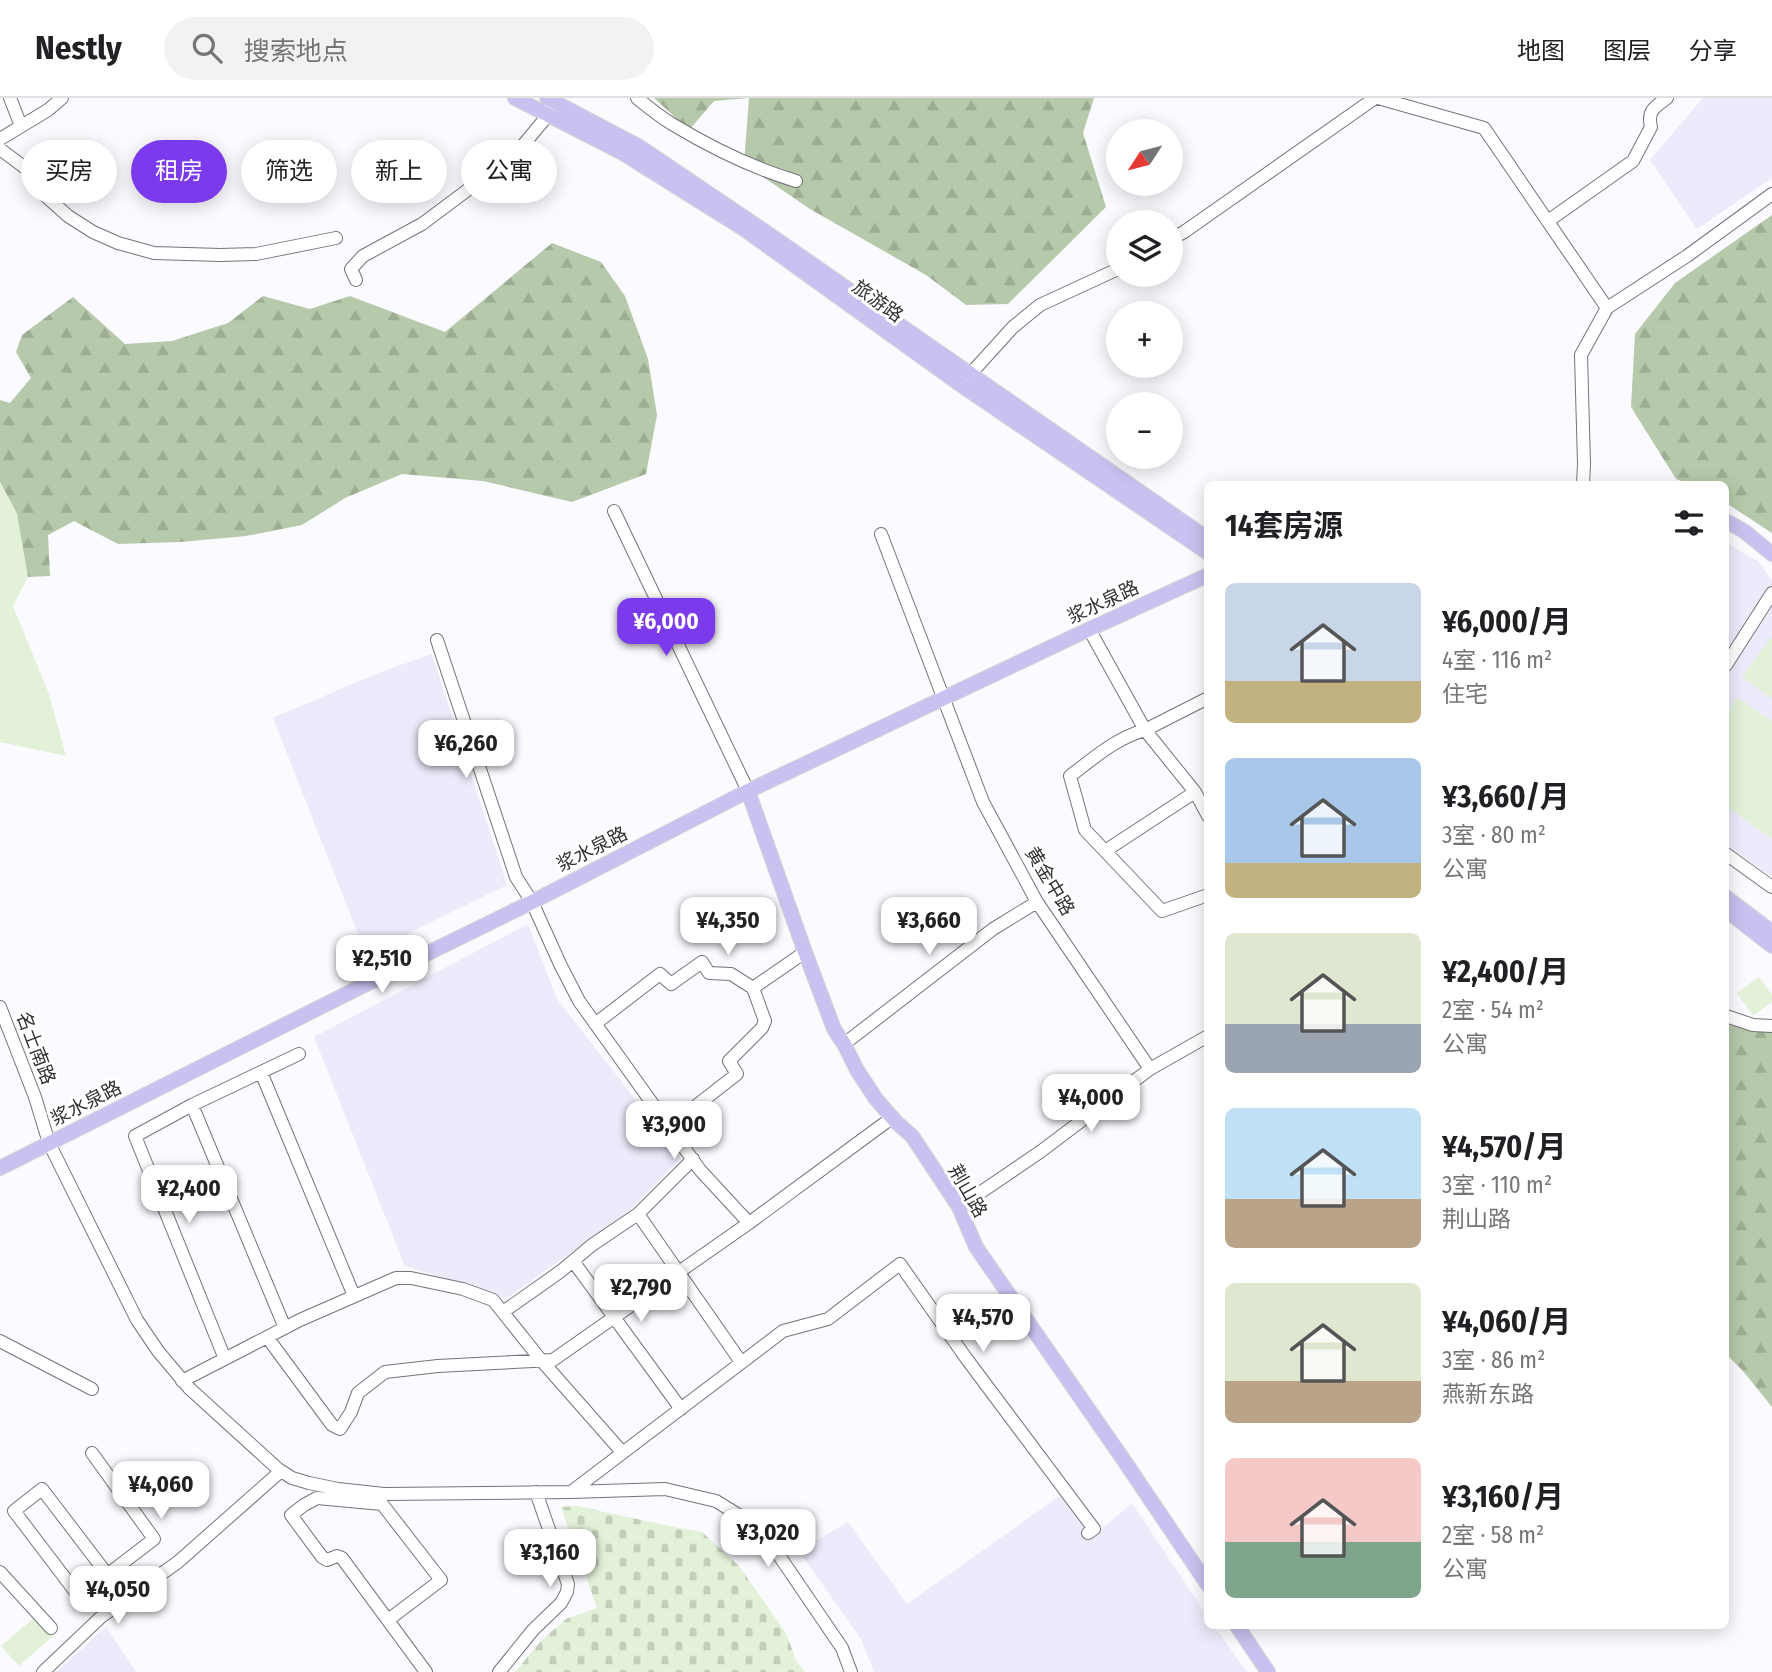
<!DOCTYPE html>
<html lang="zh">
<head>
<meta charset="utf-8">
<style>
	:root { --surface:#fff; --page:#f2f2f2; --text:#202124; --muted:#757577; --line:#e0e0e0; --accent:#7c3aed }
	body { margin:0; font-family:"Fira Sans Condensed","Noto Sans SC",sans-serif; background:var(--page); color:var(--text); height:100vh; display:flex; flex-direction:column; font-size:26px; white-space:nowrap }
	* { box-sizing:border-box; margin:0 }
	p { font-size:23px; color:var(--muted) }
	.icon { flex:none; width:38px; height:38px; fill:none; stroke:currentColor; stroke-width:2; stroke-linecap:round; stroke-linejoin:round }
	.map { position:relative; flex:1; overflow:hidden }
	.drawer { position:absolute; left:1204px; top:383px; width:525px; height:1148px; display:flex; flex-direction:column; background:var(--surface); border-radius:10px; box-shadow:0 4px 18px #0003 }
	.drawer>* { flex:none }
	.top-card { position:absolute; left:21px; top:42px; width:665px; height:63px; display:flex; gap:14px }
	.needle { width:46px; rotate:234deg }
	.fabs { position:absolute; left:1106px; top:21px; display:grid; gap:14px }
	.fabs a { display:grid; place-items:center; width:77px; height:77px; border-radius:50%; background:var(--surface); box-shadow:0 4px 18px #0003; font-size:35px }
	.price { position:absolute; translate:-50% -60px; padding:0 16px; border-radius:14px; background:#fff; color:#222; font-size:23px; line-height:46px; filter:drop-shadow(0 2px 4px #0008) }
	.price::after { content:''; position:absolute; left:50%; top:42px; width:21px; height:16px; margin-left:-10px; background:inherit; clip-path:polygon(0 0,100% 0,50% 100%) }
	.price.selected { background:var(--accent); color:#fff }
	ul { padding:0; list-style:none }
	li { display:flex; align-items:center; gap:21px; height:175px; padding:0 21px }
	li span { display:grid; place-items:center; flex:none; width:196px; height:140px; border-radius:10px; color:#555 }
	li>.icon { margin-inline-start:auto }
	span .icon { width:84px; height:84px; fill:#fffc; stroke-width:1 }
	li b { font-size:30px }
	h2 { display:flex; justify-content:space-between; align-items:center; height:84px; padding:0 21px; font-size:30px }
	.chip { padding:0 24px; border-radius:32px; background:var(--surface); box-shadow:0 4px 18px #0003; font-size:24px; line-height:63px }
	.chip.selected { background:var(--accent); color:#fff }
	header { display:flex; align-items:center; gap:42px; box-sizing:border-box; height:98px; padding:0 35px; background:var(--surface); border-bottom:2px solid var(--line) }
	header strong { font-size:33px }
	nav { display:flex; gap:38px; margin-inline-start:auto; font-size:24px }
	.search { width:490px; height:63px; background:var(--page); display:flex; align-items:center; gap:18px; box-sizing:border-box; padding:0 24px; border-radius:38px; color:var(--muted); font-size:26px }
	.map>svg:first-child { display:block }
	.built { fill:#edebfb }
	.forest { fill:url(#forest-firs) }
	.cemetery { fill:url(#cemetery-stones) }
	.park { fill:#e3f1d9 }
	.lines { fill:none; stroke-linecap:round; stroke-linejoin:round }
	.minor-casing { stroke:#74737a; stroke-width:14 }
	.major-casing { stroke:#d6d6d7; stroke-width:16 }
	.minor { stroke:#fff; stroke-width:12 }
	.major { stroke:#c9c1ef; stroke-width:14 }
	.labels { text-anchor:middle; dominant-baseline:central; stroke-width:6; stroke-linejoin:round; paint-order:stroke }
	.street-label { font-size:19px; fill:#323235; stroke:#fff }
</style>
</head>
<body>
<header>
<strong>Nestly</strong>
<div class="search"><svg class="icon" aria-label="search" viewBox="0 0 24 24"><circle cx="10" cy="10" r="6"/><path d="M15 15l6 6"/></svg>搜索地点</div>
<nav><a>地图</a><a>图层</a><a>分享</a></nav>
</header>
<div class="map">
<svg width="1772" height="1574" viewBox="0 0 1772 1574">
	<defs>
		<pattern id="forest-firs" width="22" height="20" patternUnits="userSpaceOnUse" patternTransform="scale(1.75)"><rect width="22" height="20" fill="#b6c9aa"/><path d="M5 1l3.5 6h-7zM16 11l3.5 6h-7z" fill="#9dad93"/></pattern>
		<pattern id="cemetery-stones" width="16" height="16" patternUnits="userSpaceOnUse" patternTransform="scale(1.75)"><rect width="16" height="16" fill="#e3f1d9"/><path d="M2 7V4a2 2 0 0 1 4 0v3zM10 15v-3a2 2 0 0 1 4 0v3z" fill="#c3cfbb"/></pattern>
	</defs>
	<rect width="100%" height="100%" fill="#fafaff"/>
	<path class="built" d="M1703 0H1772V80L1697 131 1650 62Z
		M1726 445 1758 463 1772 483V779L1726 746Z
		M432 556 507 787 366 856 273 620 378 575Z
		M528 826 557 901 681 1060 632 1111 507 1200 405 1168 314 939Z
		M1061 1397 1092 1439 1132 1405 1207 1518 1208 1528H1214L1247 1574H874L861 1541 799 1453 848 1424 907 1506Z
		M106 1529 136 1574H56Z"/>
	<path class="forest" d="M654 0H1094L1083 35 1106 109 1008 206 966 207 926 177 810 111 744 66 749 0 714 3 689 32Z
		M1772 117V435L1726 405V387H1692L1676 381 1631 309 1635 236 1675 185Z
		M552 145 601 164 625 198 648 261 657 317 646 376 572 404 483 383 402 376 345 400 302 427 246 438 180 444 118 446 74 423 48 437 50 478 28 479 21 471 17 416 0 384V302L10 305 31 280 16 254 22 237 73 199 125 246 172 243 228 225 263 198 310 211 350 198 445 234Z
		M1726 918 1772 928V1309L1743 1273 1726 1256Z"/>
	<path class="cemetery" d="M577 1408 674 1429 702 1434 739 1468 786 1535 796 1562 805 1574H515L542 1542 566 1521 597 1510 561 1409Z"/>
	<path class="park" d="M0 384 17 416 28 479 13 508 49 596 66 658 0 644Z
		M1772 538V601L1742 579Z
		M1737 599 1772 623V741L1726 708V616Z
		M1759 879 1772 897V904L1753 918 1737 895Z
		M36 1518 53 1538 19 1568 1 1548Z"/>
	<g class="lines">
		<g class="minor-casing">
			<path id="minor" d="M10 0 21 28
				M637 0C648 9 659 18 672 26 710 49 753 70 796 83
				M1378 0 1484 30 1607 210
				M0 41 48 12 62 0
				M0 51 44 84 40 93 68 118 93 134 118 145 154 155 220 157 256 156 336 140
				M1548 123 1633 63 1651 29C1647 12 1655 9 1667 0
				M1171 141 1184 134 1375 0
				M356 182 351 171 363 158 422 126 485 79 519 52 549 16 551 10
				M965 282 1013 229 1040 207 1118 171
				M1583 387 1584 366 1581 257 1607 210 1687 158 1772 96
				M614 413 748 693
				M881 436 983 704 1037 804 1150 971
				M1089 531 1145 632 1208 600
				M437 542 516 779 532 804 560 866 579 903 700 1072 749 1125 893 1019
				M1726 567 1772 495
				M1195 694 1208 718
				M1105 753 1195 694 1145 632C1116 640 1094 660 1070 678L1085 732 1162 813 1208 797
				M1726 756 1772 789
				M0 909 35 999 49 1045 137 1222 158 1253 189 1290 278 1371 292 1380 309 1385 338 1391 384 1396 571 1394 783 1233 828 1221 900 1166 966 1260 1094 1431 1088 1435
				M1726 918 1753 927 1772 928
				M595 926 660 876 671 886 702 864 709 875 731 876 753 890 805 854
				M844 946 993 831 1037 804
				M261 974 354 1198
				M192 1007 135 1038 225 1261
				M669 1029 737 976 729 963 762 930 765 923 753 890
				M959 1109 1040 1054 1150 971 1208 938
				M638 1116 741 1264
				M573 1163 681 1311
				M503 1214 561 1173 592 1147 638 1116 693 1061
				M285 1230 192 1007 299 956
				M267 1239 332 1327 340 1331 351 1314 358 1295 385 1274 438 1268 553 1262 749 1125
				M0 1243 92 1291
				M182 1283 300 1222 396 1180H411L463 1191 493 1202 541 1262 622 1354
				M92 1355 154 1441 107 1477
				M571 1394 665 1391 716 1403 750 1424 778 1456 842 1550 851 1574
				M0 1474 51 1530
				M113 1484 84 1505 14 1413 42 1391 126 1501
				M388 1522 441 1482 382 1406 317 1400 304 1407 291 1417 322 1459 327 1462 337 1458 342 1460 426 1574
				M43 1574 102 1518 178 1464 281 1373
				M499 1574 533 1532 561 1505 567 1494 568 1486 536 1394"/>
		</g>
		<g class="major-casing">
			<path id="major" d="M515 0 621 54 744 131 961 287 1208 455
				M547 0 640 49 770 137 1208 441
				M1726 423 1744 433 1772 456
				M748 693 805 854 834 931 844 946 857 972 876 1001 896 1024 912 1038 959 1109 976 1149 1123 1361 1208 1487
				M1726 799 1772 834
				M1726 812 1772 848
				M0 1070 420 859 532 804 748 693 1079 536 1208 477
				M1237 1528 1268 1574"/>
		</g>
		<use href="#minor" class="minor"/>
		<use href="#major" class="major"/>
	</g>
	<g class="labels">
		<g class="street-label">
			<text transform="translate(878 203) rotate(36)">旅游路</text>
			<text transform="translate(1103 504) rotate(-25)">浆水泉路</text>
			<text transform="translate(592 751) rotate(-27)">浆水泉路</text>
			<text transform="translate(1050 783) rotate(59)">黄金中路</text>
			<text transform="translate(36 950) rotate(69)">名士南路</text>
			<text transform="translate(86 1005) rotate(-27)">浆水泉路</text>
			<text transform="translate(968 1093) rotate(60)">荆山路</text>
		</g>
	</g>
</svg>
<div class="fabs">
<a><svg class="needle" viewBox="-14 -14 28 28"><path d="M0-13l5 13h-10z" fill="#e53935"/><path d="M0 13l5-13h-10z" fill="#757577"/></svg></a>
<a><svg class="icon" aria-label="layers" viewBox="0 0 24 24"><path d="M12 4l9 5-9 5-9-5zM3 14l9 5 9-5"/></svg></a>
<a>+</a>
<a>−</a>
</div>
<b class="price selected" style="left:666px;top:560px">¥6,000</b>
<b class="price" style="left:466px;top:682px">¥6,260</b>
<b class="price" style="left:728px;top:859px">¥4,350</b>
<b class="price" style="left:929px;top:859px">¥3,660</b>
<b class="price" style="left:382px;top:897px">¥2,510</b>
<b class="price" style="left:1091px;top:1036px">¥4,000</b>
<b class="price" style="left:674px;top:1063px">¥3,900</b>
<b class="price" style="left:189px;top:1127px">¥2,400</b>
<b class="price" style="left:641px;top:1226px">¥2,790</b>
<b class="price" style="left:983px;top:1256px">¥4,570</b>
<b class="price" style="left:161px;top:1423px">¥4,060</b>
<b class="price" style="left:768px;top:1471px">¥3,020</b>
<b class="price" style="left:550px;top:1491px">¥3,160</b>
<b class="price" style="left:118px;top:1528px">¥4,050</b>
<div class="top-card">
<a class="chip">买房</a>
<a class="chip selected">租房</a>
<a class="chip">筛选</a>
<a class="chip">新上</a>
<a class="chip">公寓</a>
</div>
<section class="drawer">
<h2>14套房源<svg class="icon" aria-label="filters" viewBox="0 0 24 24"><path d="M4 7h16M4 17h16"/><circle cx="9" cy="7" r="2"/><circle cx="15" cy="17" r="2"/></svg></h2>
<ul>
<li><span style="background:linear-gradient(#c9d6e8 70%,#c2b280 0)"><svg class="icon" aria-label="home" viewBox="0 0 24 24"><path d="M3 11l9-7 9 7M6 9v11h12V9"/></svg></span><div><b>¥6,000/月</b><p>4室 · 116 m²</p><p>住宅</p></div></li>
<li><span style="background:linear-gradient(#a9c7e8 75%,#c2b280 0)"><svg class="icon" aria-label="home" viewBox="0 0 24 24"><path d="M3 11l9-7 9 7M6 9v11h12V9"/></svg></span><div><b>¥3,660/月</b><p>3室 · 80 m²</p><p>公寓</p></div></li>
<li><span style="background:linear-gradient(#dfe7d0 65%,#9aa5b1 0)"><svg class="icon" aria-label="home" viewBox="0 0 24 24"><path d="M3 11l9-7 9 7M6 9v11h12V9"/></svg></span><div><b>¥2,400/月</b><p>2室 · 54 m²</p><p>公寓</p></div></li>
<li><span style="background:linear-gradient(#bfe0f5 65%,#b9a48a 0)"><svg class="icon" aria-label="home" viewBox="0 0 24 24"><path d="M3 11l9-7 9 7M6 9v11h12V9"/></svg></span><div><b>¥4,570/月</b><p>3室 · 110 m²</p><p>荆山路</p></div></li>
<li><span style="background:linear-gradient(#dfe7d0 70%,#b9a48a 0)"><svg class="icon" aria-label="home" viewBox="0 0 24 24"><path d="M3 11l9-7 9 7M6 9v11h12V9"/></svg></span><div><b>¥4,060/月</b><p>3室 · 86 m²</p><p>燕新东路</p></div></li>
<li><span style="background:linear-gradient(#f6c9c9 60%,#7fa58c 0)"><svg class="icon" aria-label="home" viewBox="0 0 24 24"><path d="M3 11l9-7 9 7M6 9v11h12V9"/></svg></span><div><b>¥3,160/月</b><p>2室 · 58 m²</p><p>公寓</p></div></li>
</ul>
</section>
</div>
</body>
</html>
